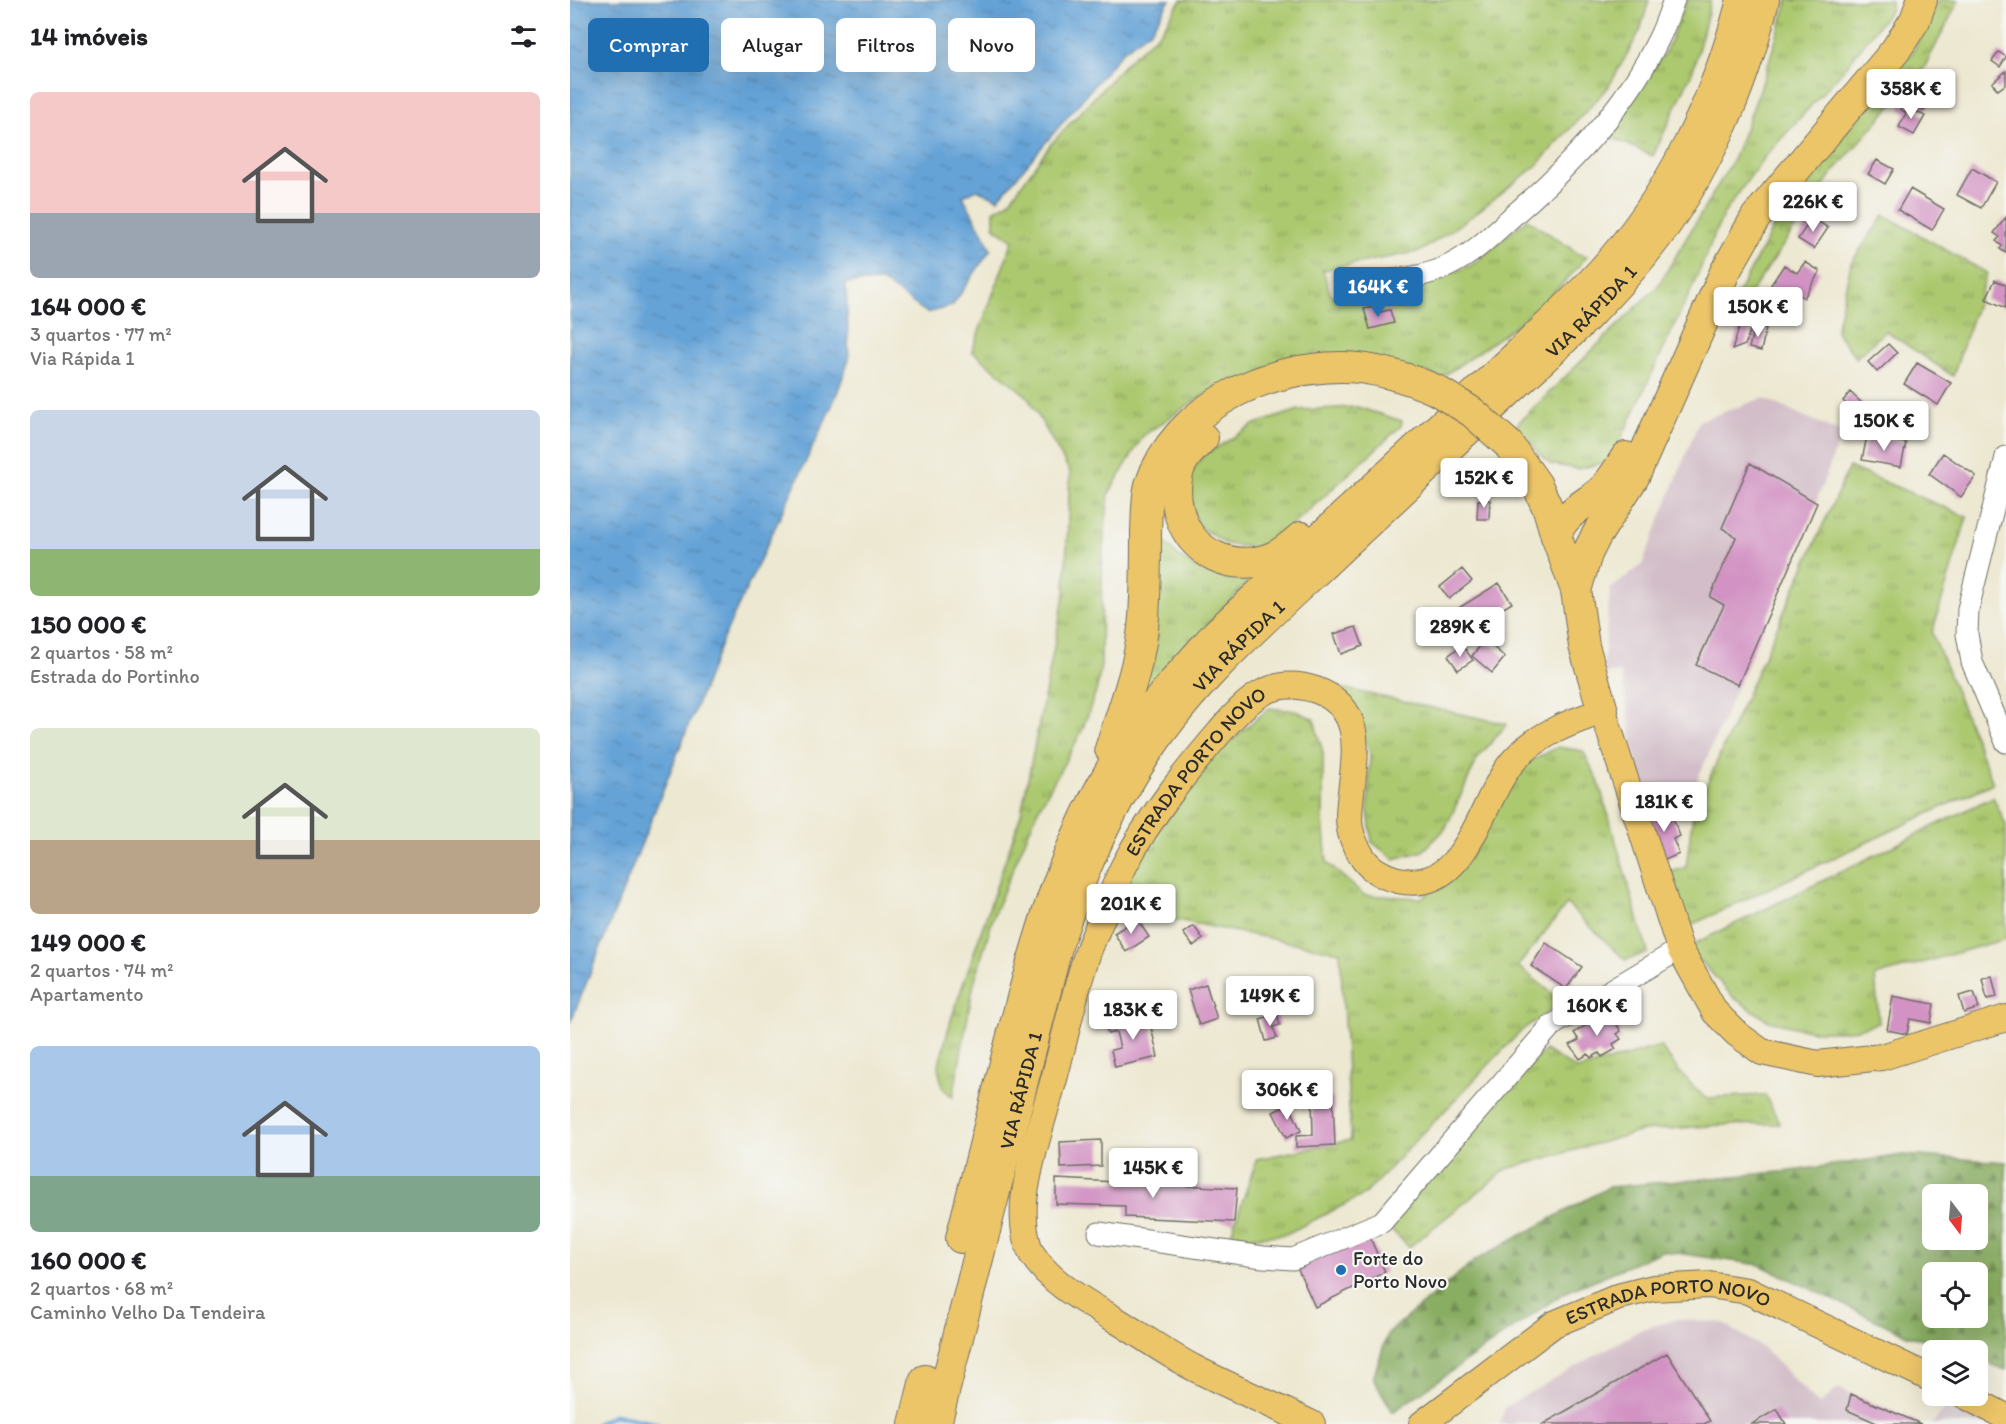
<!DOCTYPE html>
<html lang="pt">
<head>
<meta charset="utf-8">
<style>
	:root { --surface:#fff; --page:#f6f6f6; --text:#202124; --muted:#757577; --accent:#1f6fb2 }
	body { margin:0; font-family:Itim,sans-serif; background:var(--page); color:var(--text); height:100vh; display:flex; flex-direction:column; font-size:22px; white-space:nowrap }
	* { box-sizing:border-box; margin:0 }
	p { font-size:20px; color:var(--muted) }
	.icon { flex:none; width:33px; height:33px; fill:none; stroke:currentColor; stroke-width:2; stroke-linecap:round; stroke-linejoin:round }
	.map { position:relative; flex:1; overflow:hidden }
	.panel { display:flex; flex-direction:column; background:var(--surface); width:570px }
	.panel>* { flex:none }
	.hud { position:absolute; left:18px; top:18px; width:570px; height:54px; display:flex; gap:12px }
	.needle { width:39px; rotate:164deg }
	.controls { position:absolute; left:1352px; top:1184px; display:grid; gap:12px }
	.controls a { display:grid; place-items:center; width:66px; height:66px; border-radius:9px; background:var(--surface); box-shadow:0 6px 24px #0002; font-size:30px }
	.price { position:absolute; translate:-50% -51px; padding:0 14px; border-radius:6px; background:#fff; color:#222; font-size:20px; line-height:39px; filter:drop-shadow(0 2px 3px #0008) }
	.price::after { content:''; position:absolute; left:50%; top:36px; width:18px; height:14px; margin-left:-9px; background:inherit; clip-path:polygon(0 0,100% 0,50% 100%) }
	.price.active { background:var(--accent); color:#fff }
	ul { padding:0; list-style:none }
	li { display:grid; align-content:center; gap:12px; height:318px; padding:0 30px }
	li span { display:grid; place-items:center; height:186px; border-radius:9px; color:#555 }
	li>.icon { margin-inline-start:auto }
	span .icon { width:108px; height:108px; fill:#fffc; stroke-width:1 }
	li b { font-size:26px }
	h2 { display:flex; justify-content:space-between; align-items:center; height:72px; padding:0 30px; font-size:26px }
	.pill { padding:0 21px; border-radius:9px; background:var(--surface); box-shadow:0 6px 24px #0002; font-size:21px; line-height:54px }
	.pill.active { background:var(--accent); color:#fff }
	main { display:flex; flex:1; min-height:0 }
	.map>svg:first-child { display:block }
	.industrial { fill:#d2bdc8 }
	.grass { fill:url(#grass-tufts); stroke:#6c7a4e; stroke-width:1.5 }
	.forest { fill:url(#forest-firs); stroke:#5a6c46; stroke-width:1.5; fill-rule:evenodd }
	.water { fill:url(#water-ripples); stroke:#486781; stroke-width:1.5 }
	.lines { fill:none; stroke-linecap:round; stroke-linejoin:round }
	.stream { stroke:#65a3d7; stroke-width:5 }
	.building { fill:#d292c3 }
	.minor-casing { stroke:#6f6d65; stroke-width:23 }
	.major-casing { stroke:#6f6d65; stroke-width:28 }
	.highway-casing { stroke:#6f6d65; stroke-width:32 }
	.minor { stroke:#fff; stroke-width:21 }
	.major { stroke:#edc569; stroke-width:26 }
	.highway { stroke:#edc569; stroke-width:30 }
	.highway-bridge-casing { stroke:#6f6d65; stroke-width:32; stroke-linecap:butt }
	.highway-bridge { stroke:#edc569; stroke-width:30 }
	.poi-dot { fill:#1f6fb2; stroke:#f6f6f2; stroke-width:2 }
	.labels { text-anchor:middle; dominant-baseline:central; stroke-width:4.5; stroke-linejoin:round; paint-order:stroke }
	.street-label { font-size:20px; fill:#2b2b2b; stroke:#f6f6f2 }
	.poi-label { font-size:20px; fill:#2b2b2b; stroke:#f6f6f2; text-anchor:start }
</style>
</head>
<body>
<main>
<section class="panel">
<h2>14 imóveis<svg class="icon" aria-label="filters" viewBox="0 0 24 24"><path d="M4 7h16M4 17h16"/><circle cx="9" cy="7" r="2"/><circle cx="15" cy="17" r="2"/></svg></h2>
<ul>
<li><span style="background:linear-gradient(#f6c9c9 65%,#9aa5b1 0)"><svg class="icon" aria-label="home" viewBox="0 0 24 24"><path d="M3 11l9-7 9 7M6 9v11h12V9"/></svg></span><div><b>164 000 €</b><p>3 quartos · 77 m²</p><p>Via Rápida 1</p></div></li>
<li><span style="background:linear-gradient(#c9d6e8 75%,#8fb573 0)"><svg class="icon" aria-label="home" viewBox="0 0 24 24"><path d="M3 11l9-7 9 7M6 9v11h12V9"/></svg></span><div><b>150 000 €</b><p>2 quartos · 58 m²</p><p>Estrada do Portinho</p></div></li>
<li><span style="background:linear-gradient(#dfe7d0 60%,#b9a48a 0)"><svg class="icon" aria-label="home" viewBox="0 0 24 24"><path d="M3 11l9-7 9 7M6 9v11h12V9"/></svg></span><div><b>149 000 €</b><p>2 quartos · 74 m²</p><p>Apartamento</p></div></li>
<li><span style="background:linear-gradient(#a9c7e8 70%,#7fa58c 0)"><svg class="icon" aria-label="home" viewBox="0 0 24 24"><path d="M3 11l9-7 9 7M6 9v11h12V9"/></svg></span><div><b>160 000 €</b><p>2 quartos · 68 m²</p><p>Caminho Velho Da Tendeira</p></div></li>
</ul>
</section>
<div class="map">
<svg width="1436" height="1424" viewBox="0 0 1436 1424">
	<defs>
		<pattern id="grass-tufts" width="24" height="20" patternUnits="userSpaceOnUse" patternTransform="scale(1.5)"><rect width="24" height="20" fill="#acc970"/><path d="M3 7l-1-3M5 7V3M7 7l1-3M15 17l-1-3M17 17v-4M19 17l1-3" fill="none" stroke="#8ca35c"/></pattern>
		<pattern id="forest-firs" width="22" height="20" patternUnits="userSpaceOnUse" patternTransform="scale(1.5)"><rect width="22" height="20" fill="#89ad62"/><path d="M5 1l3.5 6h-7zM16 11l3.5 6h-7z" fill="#708d51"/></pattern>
		<pattern id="water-ripples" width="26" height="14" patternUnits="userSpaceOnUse" patternTransform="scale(1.5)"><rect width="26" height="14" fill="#65a3d7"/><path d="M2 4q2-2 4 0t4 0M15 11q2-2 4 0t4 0" fill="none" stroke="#5385af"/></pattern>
	</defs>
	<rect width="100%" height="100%" fill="#f6f6f2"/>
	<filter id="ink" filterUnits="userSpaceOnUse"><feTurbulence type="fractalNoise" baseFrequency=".0167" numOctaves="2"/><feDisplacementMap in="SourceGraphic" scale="12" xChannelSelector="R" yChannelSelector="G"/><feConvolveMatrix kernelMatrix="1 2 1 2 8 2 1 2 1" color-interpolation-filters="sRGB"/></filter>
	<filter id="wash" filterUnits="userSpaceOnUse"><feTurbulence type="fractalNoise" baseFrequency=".008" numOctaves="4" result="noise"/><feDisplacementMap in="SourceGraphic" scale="24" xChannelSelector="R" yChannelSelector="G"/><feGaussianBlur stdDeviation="1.35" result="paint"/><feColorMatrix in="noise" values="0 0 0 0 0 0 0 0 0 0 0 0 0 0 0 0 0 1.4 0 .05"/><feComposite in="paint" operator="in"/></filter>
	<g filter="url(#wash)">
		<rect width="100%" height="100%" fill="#ede8d1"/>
		<path class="industrial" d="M1193 398 1272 433 1243 510 1117 804 1072 794 1051 673H1033L1040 589 1072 565 1129 421Z
			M1107 1319 1153 1323 1194 1349 1249 1405 1268 1388 1351 1424H930L935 1407 1072 1329Z
			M1381 1402 1421 1424H1362Z"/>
		<path class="grass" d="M611 0H1079L1070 31 1039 86 966 166 902 216 851 251 753 270 761 296 788 301 850 285 902 265 957 219 1009 254 1017 256C977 307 924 342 870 378L857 372 635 394 573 436 539 493 532 557 531 665 527 688 512 731 468 810 425 911 404 983 383 1097 373 1088 368 1068 381 1020 451 814 495 592 500 472 457 396 402 351 443 240 424 227V211L439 202 480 145 559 60 592 30Z
			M1117 0H1141L1123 70 1083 156 1036 135 1096 51Z
			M1218 0H1321V9L1276 67 1192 160 1153 215 1123 286 1041 461 1008 469 980 464 944 427 1088 286 1163 160 1191 87Z
			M1369 0H1389L1354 68 1260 176 1178 297 1165 299 1210 215 1241 173 1342 53Z
			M1314 215 1417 273 1383 376 1316 331 1286 358 1266 331 1281 263Z
			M787 407 832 421 831 426 712 535 686 548 656 544 628 526 615 480 633 456 685 424 729 410Z
			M1279 467 1397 517 1362 633 1423 783 1117 927 1099 873 1116 867 1123 815Z
			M582 528C618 571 630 575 685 573L563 708Z
			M771 688 937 724 908 758 875 829 853 851 824 859 802 842 798 811 800 751Z
			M699 708 726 711 744 719 753 753V820L757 863 794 895 852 898 900 858 931 791 959 762 988 747 1013 751 1028 780 1078 953 1055 960 997 904 948 966 993 1002 952 1030 794 1195 716 1234 659 1240 687 1159 781 1140 770 952 540 907 562 865 642 758Z
			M1423 797 1436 825V939L1305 976 1309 1023 1279 1031H1242L1199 1021 1164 998 1118 947Z
			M1090 1046 1108 1070 1135 1098 1195 1095 1210 1124 1151 1125 1072 1131 937 1169 839 1247 815 1224 891 1135 975 1050 1007 1070Z"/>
		<path class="forest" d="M1333 1155 1436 1162V1370L1407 1359V1350H1386L1337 1335 1190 1265 1093 1251 994 1293 823 1412 803 1378 818 1333 904 1261 1039 1187 1221 1171ZM1362 1194H1407V1239H1362ZM1362 1272H1407V1317H1362Z"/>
		<path class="water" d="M0 0H600L581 30 553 51 428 199 407 189 393 196 421 249 382 306 357 313 312 281 276 283 279 360 265 399 153 639 0 1024Z"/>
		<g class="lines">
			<path class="stream" d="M27 1424 44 1415 87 1424"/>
		</g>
		<g id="blocks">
			<path class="building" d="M1429 52 1436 57 1430 67 1422 61Z
				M1436 71V84L1428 90 1422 83Z
				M1363 80 1372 87 1354 111 1345 104Z
				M1332 104 1355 116 1344 135 1329 127 1336 113 1330 109Z
				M1307 160 1324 169 1315 184 1298 174Z
				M1402 168 1426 182 1411 208 1387 195Z
				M1340 189 1374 209 1362 230 1328 210Z
				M1242 217 1258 228 1244 249 1228 239Z
				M1436 217V253L1430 249 1432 246 1426 241 1430 237 1424 233Z
				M1235 262 1250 271 1234 298 1228 294 1219 308 1195 294 1214 265 1227 273Z
				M1425 280 1436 285V308L1416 299Z
				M804 307 806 313 820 310 824 323 800 329 794 309Z
				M1172 319 1183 323 1175 345 1162 350Z
				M1184 326 1196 328 1191 351 1179 348Z
				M1318 344 1327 353 1307 372 1298 362Z
				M1347 363 1381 383 1368 405 1334 384Z
				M1280 392 1295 406 1288 415 1273 401Z
				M1297 436 1336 443 1331 467 1292 460Z
				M1373 453 1406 476 1391 497 1359 474Z
				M1180 463 1247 503 1168 685 1126 665 1154 605 1140 597 1166 537 1152 528Z
				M908 500H920L919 519H907Z
				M892 569 902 581 879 599 870 587Z
				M929 583 942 603 891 634 879 614Z
				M786 627 793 646 771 654 764 634Z
				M915 640 935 657 922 673 902 656Z
				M892 645 903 660 888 670 878 656Z
				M1099 808 1110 836 1103 839 1109 854 1092 861 1075 818Z
				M567 919 579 937 556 952 544 933Z
				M624 926 633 939 623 946 613 933Z
				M976 943 1012 967 996 989 961 966Z
				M1422 976 1427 997 1417 999 1412 978Z
				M636 984 647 1019 629 1025 618 990Z
				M1404 992 1409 1008 1394 1013 1389 996Z
				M1323 996 1364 1004 1361 1023 1340 1019 1337 1034 1317 1030Z
				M1038 1011 1051 1031 1047 1034 1051 1039 1043 1044 1046 1049 1032 1057 1029 1053 1021 1058 1018 1054 1010 1059 1000 1045 1009 1040 1004 1033Z
				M578 1014 588 1057 545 1067 541 1050 550 1048 546 1032 538 1034 536 1025Z
				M707 1014 710 1025 703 1027 707 1038 696 1041 690 1019Z
				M763 1098 765 1145 726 1147V1136L743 1135 742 1099Z
				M719 1104 731 1131 716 1138 703 1112Z
				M531 1140V1166L491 1168 490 1142Z
				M486 1179 667 1188 664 1222 555 1217V1206L486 1204Z
				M798 1233 815 1272 745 1307 728 1269Z
				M1097 1353 1140 1421 1134 1424H973Z
				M1281 1394 1351 1424H1309L1277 1410Z
				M1207 1409 1216 1424H1182Z"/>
		</g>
	</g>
	<g filter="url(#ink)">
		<use href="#blocks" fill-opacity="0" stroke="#6f6d65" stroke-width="1.5"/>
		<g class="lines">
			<g class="minor-casing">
				<path id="minor" d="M785 284C816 280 849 280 878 266 905 253 924 233 946 213 1002 164 1057 106 1089 38 1095 26 1099 13 1104 0
					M1436 457 1398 609 1397 634 1402 662 1436 742
					M529 1233 693 1257 723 1259 812 1222 981 1026 1110 949"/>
			</g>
			<g class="major-casing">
				<g id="major">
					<path d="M1394 1395 1436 1417"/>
					<path id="s1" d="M742 1424C703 1405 663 1388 624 1368 597 1354 572 1336 546 1320 516 1302 481 1284 462 1254 454 1240 453 1217 454 1201 459 1159 474 1116 485 1075 496 1033 505 989 519 949 525 934 531 920 537 906 543 892 548 877 555 864 580 816 614 774 649 733 662 718 676 701 694 692 711 683 728 684 746 690 805 711 779 774 779 819 779 832 784 844 791 855 799 869 812 876 828 880 900 896 909 796 946 758 970 733 1001 722 1033 711L1110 949 1145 1012 1167 1034 1192 1052 1248 1064 1312 1057 1436 1018"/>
					<path id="s2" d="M852 1424 984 1324 1051 1296 1083 1288 1139 1285 1178 1291 1362 1379"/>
				</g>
			</g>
			<g class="highway-casing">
				<g id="highway">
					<path d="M633 438C625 446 617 453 612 463 605 476 605 494 608 508 617 553 664 575 705 556 715 551 723 544 731 537"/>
					<path d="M938 444 967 485 978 509 986 536 1006 590 1014 646 1033 711"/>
					<path d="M986 536C993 513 1015 505 1031 491 1042 481 1048 469 1056 457"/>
					<path d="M1006 590 1017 554 1026 536 1064 477 1155 272 1186 217 1325 51 1345 20 1352 0"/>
					<path d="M540 749C554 706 571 663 574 617 576 588 576 559 576 531 577 516 576 499 580 485 606 407 696 366 774 367 806 368 836 377 866 390"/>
					<path d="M391 1238C410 1163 428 1088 448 1013 474 915 502 827 558 741 584 702 616 668 647 633 723 563 798 493 874 423 927 373 982 325 1031 272 1101 196 1147 99 1172 0"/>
					<path d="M344 1424 355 1380"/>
					<path id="s3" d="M366 1424 488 943C510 876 537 812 576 754 625 679 694 620 759 559 842 481 926 404 1008 326 1032 301 1055 278 1076 251 1134 179 1173 89 1194 0"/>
				</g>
			</g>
			<use href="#minor" class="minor"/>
			<use href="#major" class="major"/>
			<use href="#highway" class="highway"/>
			<g class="highway-bridge-casing">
				<path id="highway-bridge" d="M866 390 902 412 938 444"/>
			</g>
			<use href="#highway-bridge" class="highway-bridge"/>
		</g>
	</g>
	<circle class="poi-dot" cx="771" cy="1270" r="6"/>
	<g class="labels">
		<g class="street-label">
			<text stroke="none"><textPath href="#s3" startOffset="1334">VIA RÁPIDA 1</textPath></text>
			<text stroke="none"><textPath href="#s3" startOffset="848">VIA RÁPIDA 1</textPath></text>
			<text stroke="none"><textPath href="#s1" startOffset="854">ESTRADA PORTO NOVO</textPath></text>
			<text stroke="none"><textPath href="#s3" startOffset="344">VIA RÁPIDA 1</textPath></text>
			<text stroke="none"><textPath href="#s2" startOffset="285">ESTRADA PORTO NOVO</textPath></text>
		</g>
		<g class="poi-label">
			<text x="783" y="1258">Forte do<tspan x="783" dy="23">Porto Novo</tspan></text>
		</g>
	</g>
</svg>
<div class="controls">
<a><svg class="needle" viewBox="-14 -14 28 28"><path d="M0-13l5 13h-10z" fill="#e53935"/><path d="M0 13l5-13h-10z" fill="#757577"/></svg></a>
<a><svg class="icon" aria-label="locate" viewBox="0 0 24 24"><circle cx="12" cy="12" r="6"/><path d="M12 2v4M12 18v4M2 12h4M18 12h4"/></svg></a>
<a><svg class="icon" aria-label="layers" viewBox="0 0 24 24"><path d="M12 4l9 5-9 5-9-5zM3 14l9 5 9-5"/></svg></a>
</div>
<b class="price" style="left:1341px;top:120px">358K €</b>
<b class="price" style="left:1243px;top:233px">226K €</b>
<b class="price active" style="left:808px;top:318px">164K €</b>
<b class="price" style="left:1188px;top:338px">150K €</b>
<b class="price" style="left:1314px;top:452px">150K €</b>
<b class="price" style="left:914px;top:509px">152K €</b>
<b class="price" style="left:890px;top:658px">289K €</b>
<b class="price" style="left:1094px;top:833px">181K €</b>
<b class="price" style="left:561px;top:935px">201K €</b>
<b class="price" style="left:700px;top:1027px">149K €</b>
<b class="price" style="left:1027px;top:1037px">160K €</b>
<b class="price" style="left:563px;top:1041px">183K €</b>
<b class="price" style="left:717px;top:1121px">306K €</b>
<b class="price" style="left:583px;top:1199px">145K €</b>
<div class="hud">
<a class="pill active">Comprar</a>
<a class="pill">Alugar</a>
<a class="pill">Filtros</a>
<a class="pill">Novo</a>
</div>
</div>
</main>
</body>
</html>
